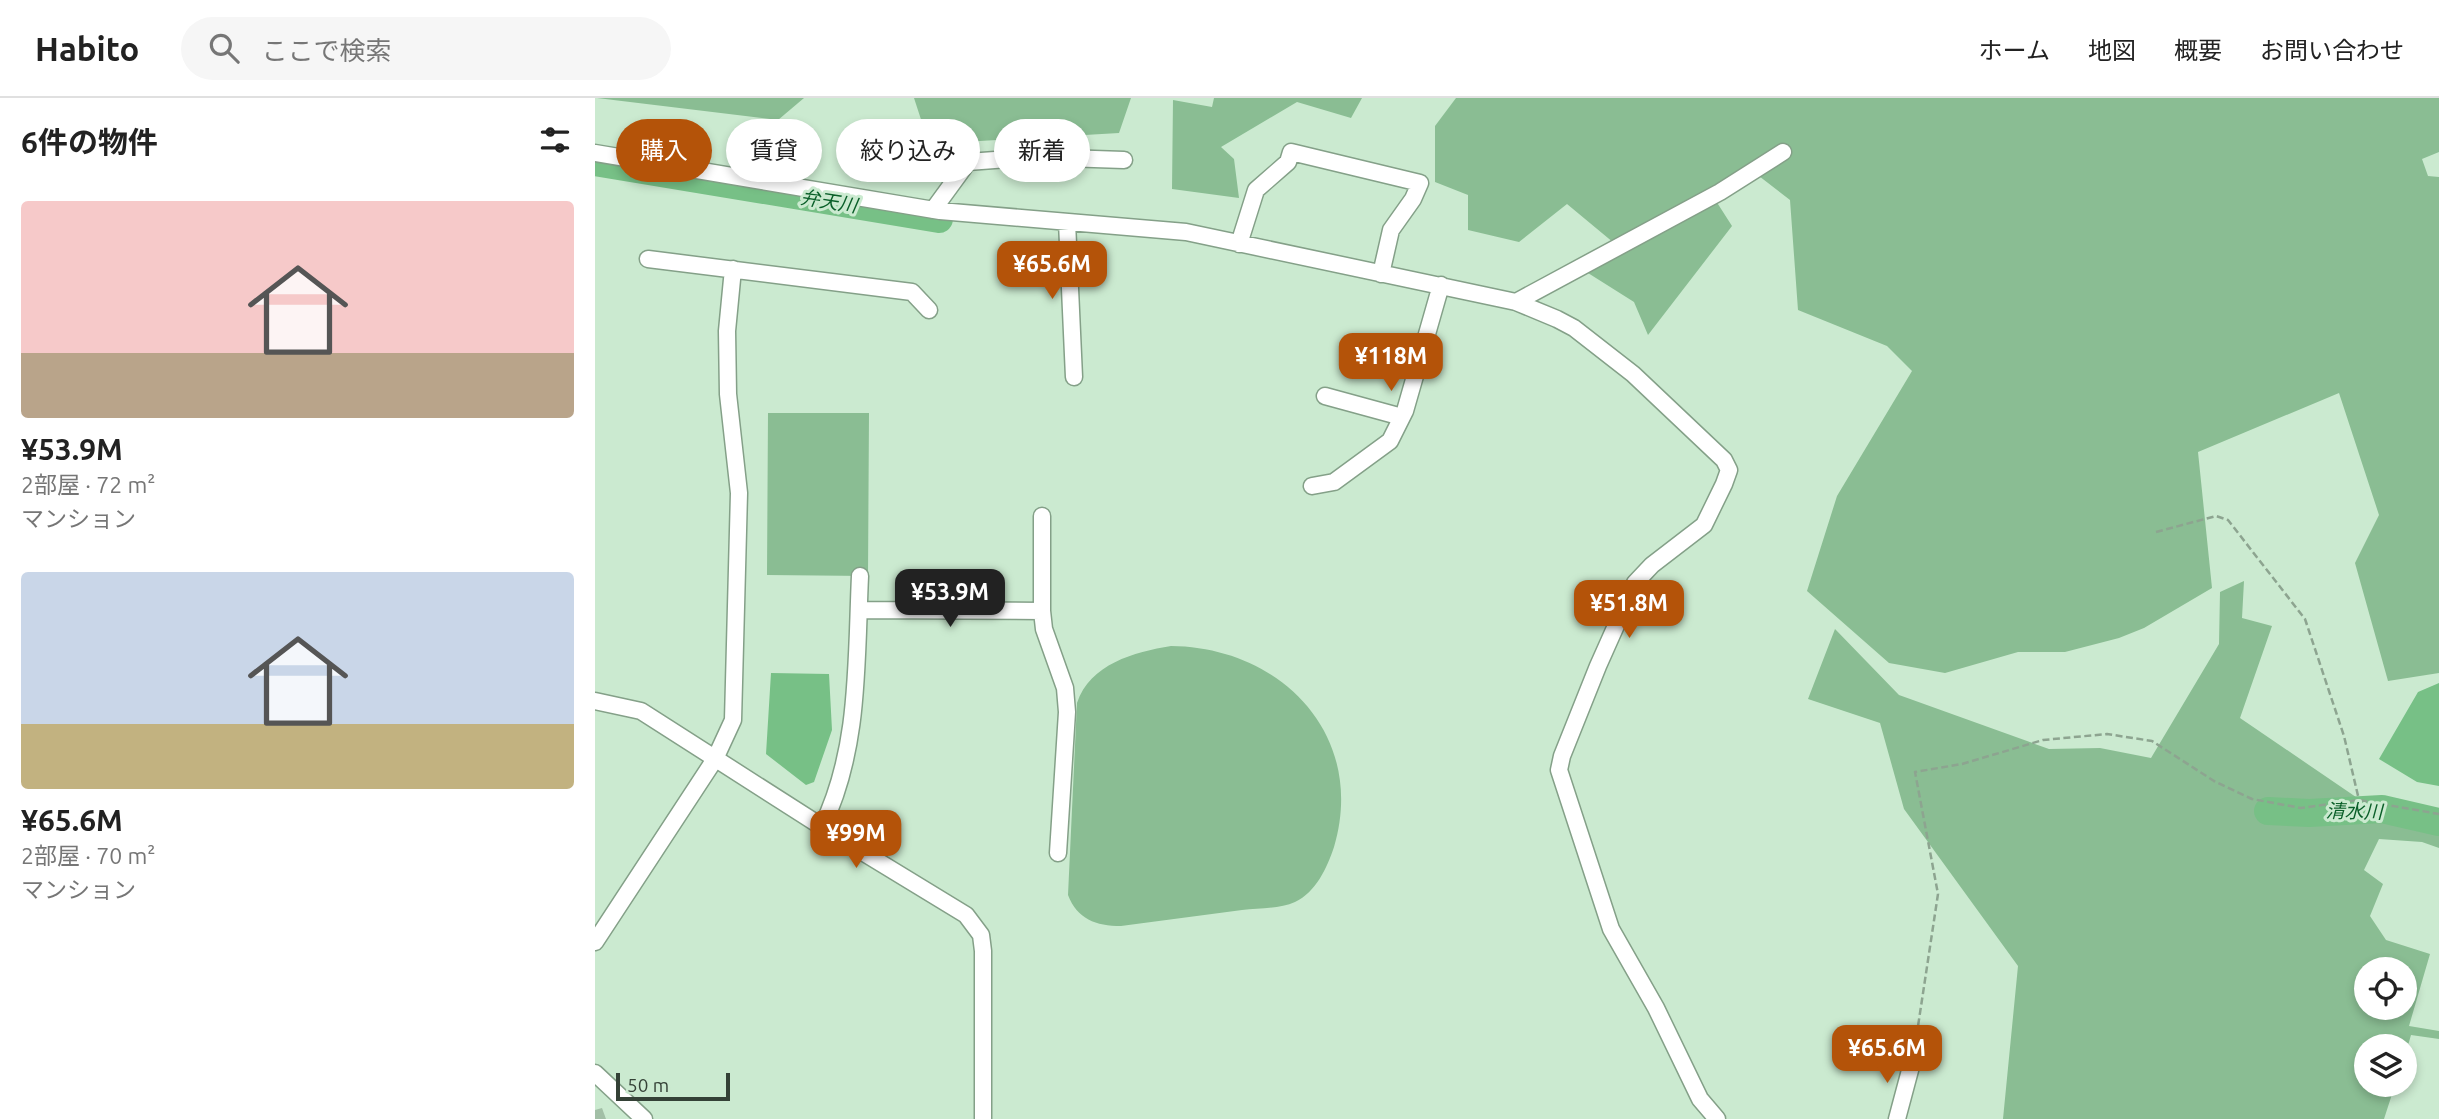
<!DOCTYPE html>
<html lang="ja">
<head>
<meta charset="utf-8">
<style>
	:root { --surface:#fff; --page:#f6f6f6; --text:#222; --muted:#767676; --line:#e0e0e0; --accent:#b45309 }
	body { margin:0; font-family:Ubuntu,"Noto Sans JP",sans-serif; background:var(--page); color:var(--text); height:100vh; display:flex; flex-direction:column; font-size:26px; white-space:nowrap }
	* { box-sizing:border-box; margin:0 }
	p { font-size:23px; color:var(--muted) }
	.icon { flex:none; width:38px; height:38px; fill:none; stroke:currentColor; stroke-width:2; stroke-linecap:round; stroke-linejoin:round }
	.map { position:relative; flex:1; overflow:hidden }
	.sheet { display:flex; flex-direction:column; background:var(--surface); width:595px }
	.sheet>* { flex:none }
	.guide { position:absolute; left:21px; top:21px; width:665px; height:63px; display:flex; gap:14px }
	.fabs { position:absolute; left:1759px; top:859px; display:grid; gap:14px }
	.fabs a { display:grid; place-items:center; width:63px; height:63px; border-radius:50%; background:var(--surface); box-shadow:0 4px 10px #0003; font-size:35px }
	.scale { position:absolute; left:21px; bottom:18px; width:114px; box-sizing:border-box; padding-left:7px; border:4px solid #344136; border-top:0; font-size:19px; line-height:24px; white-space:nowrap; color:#344136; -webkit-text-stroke:5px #cbead0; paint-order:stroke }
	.price { position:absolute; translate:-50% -60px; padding:0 16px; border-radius:14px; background:var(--accent); color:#fff; font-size:23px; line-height:46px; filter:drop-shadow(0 2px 4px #0008) }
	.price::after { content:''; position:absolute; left:50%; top:42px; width:21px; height:16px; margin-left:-10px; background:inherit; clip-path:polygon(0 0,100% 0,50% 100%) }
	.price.selected { background:#222; color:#fff }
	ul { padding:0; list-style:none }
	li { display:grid; align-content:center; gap:14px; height:371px; padding:0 21px }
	li span { display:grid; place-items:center; height:217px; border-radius:7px; color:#555 }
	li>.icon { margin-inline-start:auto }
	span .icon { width:126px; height:126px; fill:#fffc; stroke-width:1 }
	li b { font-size:30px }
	h2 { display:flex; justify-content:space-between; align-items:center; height:84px; padding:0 21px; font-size:30px }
	.tag { padding:0 24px; border-radius:32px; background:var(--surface); box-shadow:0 4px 10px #0003; font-size:24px; line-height:63px }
	.tag.selected { background:var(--accent); color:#fff }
	header { display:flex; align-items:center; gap:42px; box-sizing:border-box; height:98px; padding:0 35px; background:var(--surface); border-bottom:2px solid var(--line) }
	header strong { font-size:33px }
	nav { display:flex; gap:38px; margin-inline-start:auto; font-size:24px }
	.search { width:490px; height:63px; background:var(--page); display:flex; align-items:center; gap:18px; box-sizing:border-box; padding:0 24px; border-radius:38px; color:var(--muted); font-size:26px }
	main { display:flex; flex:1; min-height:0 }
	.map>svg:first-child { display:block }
	.green { fill:#8abd93; fill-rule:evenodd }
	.water { fill:#77c086 }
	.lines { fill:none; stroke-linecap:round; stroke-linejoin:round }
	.river { stroke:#77c086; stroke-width:28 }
	.building { fill:#a2bfa6 }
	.minor-casing { stroke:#84a088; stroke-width:19 }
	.path { stroke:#8da490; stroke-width:2.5; stroke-dasharray:7 3.5; stroke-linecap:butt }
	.minor { stroke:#fff; stroke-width:16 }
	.labels { text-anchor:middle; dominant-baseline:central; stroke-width:6; stroke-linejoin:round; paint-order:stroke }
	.water-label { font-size:19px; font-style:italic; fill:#0a5f29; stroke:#cbead0 }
</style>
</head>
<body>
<header>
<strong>Habito</strong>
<div class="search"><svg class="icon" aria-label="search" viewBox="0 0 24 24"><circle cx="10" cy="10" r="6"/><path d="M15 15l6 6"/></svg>ここで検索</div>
<nav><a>ホーム</a><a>地図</a><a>概要</a><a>お問い合わせ</a></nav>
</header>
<main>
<section class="sheet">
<h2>6件の物件<svg class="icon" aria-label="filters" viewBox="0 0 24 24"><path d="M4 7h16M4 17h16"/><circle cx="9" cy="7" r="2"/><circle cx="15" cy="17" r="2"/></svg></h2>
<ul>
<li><span style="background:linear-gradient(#f6c9c9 70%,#b9a48a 0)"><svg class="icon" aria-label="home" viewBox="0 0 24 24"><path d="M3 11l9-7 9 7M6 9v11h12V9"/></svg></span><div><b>¥53.9M</b><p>2部屋 · 72 m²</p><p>マンション</p></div></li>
<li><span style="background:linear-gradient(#c9d6e8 70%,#c2b280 0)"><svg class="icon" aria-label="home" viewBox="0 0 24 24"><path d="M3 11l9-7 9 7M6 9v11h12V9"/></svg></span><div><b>¥65.6M</b><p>2部屋 · 70 m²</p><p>マンション</p></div></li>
</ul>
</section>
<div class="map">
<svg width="1844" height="1021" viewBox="0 0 1844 1021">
	<rect width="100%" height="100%" fill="#cbead0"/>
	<path class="green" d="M2 0H209L183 22Z
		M319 0H536L524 35 334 46Z
		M619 0H767L756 20 702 4 626 49 639 61 644 100 577 91 578 2 617 9Z
		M861 0H1844V54L1827 61 1833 78 1844 79V575L1793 583 1760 465 1784 417 1744 295 1603 354 1617 490 1549 530 1524 540 1470 554H1423L1350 575 1294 565 1212 493 1242 398 1317 273 1292 248 1203 212 1195 102 1151 68 1114 92 1137 128 1053 237 1039 204 993 175 1019 145 972 106 924 144 873 132V97L840 84V28Z
		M173 315H274L273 478 172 477Z
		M1649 483 1647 520 1677 528 1645 620 1802 727 1844 735V750L1827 744 1784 741 1769 772 1788 786 1775 818 1791 842 1835 856 1814 928 1844 933V941L1816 937 1810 958V948H1771V987H1800L1789 1021H1408L1423 868 1309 711 1285 625 1213 601 1240 531 1304 597 1454 651 1505 650 1556 660 1624 546 1625 494ZM1771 872H1810V910H1771Z
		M576 548C686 549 772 637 739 749 732 770 721 794 700 804 685 811 664 810 647 812 607 817 566 823 526 828 501 828 482 821 473 797L482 605C495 566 539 554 576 548Z"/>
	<path class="water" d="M176 575 234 576 237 632 219 684 211 687 171 656Z
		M1844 585V688L1822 684 1784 661 1823 594Z"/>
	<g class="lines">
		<path class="river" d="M0 64 344 121
			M1673 713 1714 715 1787 711 1844 724"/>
	</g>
	<path class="building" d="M7 1010 11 1021H0V1012Z"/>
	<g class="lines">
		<g class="minor-casing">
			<path id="minor" d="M0 55 345 113 591 134 921 204 962 221 979 230 1038 276 1129 362 1134 372 1129 386 1109 427 1057 467 1040 485 1003 568 967 658 964 672 1016 831 1061 910 1105 1001 1122 1021
				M338 112 373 64 440 59 529 62
				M472 124 479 279
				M644 146 661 92 693 64 696 54 825 85 818 101 796 132 786 176
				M53 161 317 194 334 212
				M921 204 1125 94 1188 54
				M730 298 807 319
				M717 388 739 384 795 343 810 313 846 187
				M447 418V513L449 531 470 590 472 614 463 755
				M264 512 447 513
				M0 603 46 613 243 739 371 817 386 837 388 853V1021
				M227 729C265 651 261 563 265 478
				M0 844 120 661 138 622 144 395 133 296 132 233 138 171
				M0 975 49 1021
				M1302 1021 1318 961"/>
		</g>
		<path class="path" d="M1561 434 1621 418 1633 422 1710 521 1749 638 1764 702
			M1320 948 1343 796 1320 674 1367 666 1448 642 1512 636 1557 643 1619 683 1657 701 1706 710 1764 702 1844 716"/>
		<use href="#minor" class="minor"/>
	</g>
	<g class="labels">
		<g class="water-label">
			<text transform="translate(234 103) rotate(9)">弁天川</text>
			<text transform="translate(1759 713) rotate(1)">清水川</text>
		</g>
	</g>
</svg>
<div class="fabs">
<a><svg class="icon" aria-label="locate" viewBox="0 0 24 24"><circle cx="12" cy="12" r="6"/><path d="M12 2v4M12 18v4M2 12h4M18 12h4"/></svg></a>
<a><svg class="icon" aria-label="layers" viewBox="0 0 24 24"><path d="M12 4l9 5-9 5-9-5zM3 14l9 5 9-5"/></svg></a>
</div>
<div class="scale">50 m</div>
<b class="price" style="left:457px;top:203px">¥65.6M</b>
<b class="price" style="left:796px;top:295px">¥118M</b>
<b class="price selected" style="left:355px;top:531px">¥53.9M</b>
<b class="price" style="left:1034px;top:542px">¥51.8M</b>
<b class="price" style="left:261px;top:772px">¥99M</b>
<b class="price" style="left:1292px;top:987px">¥65.6M</b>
<div class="guide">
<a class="tag selected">購入</a>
<a class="tag">賃貸</a>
<a class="tag">絞り込み</a>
<a class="tag">新着</a>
</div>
</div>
</main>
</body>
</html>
